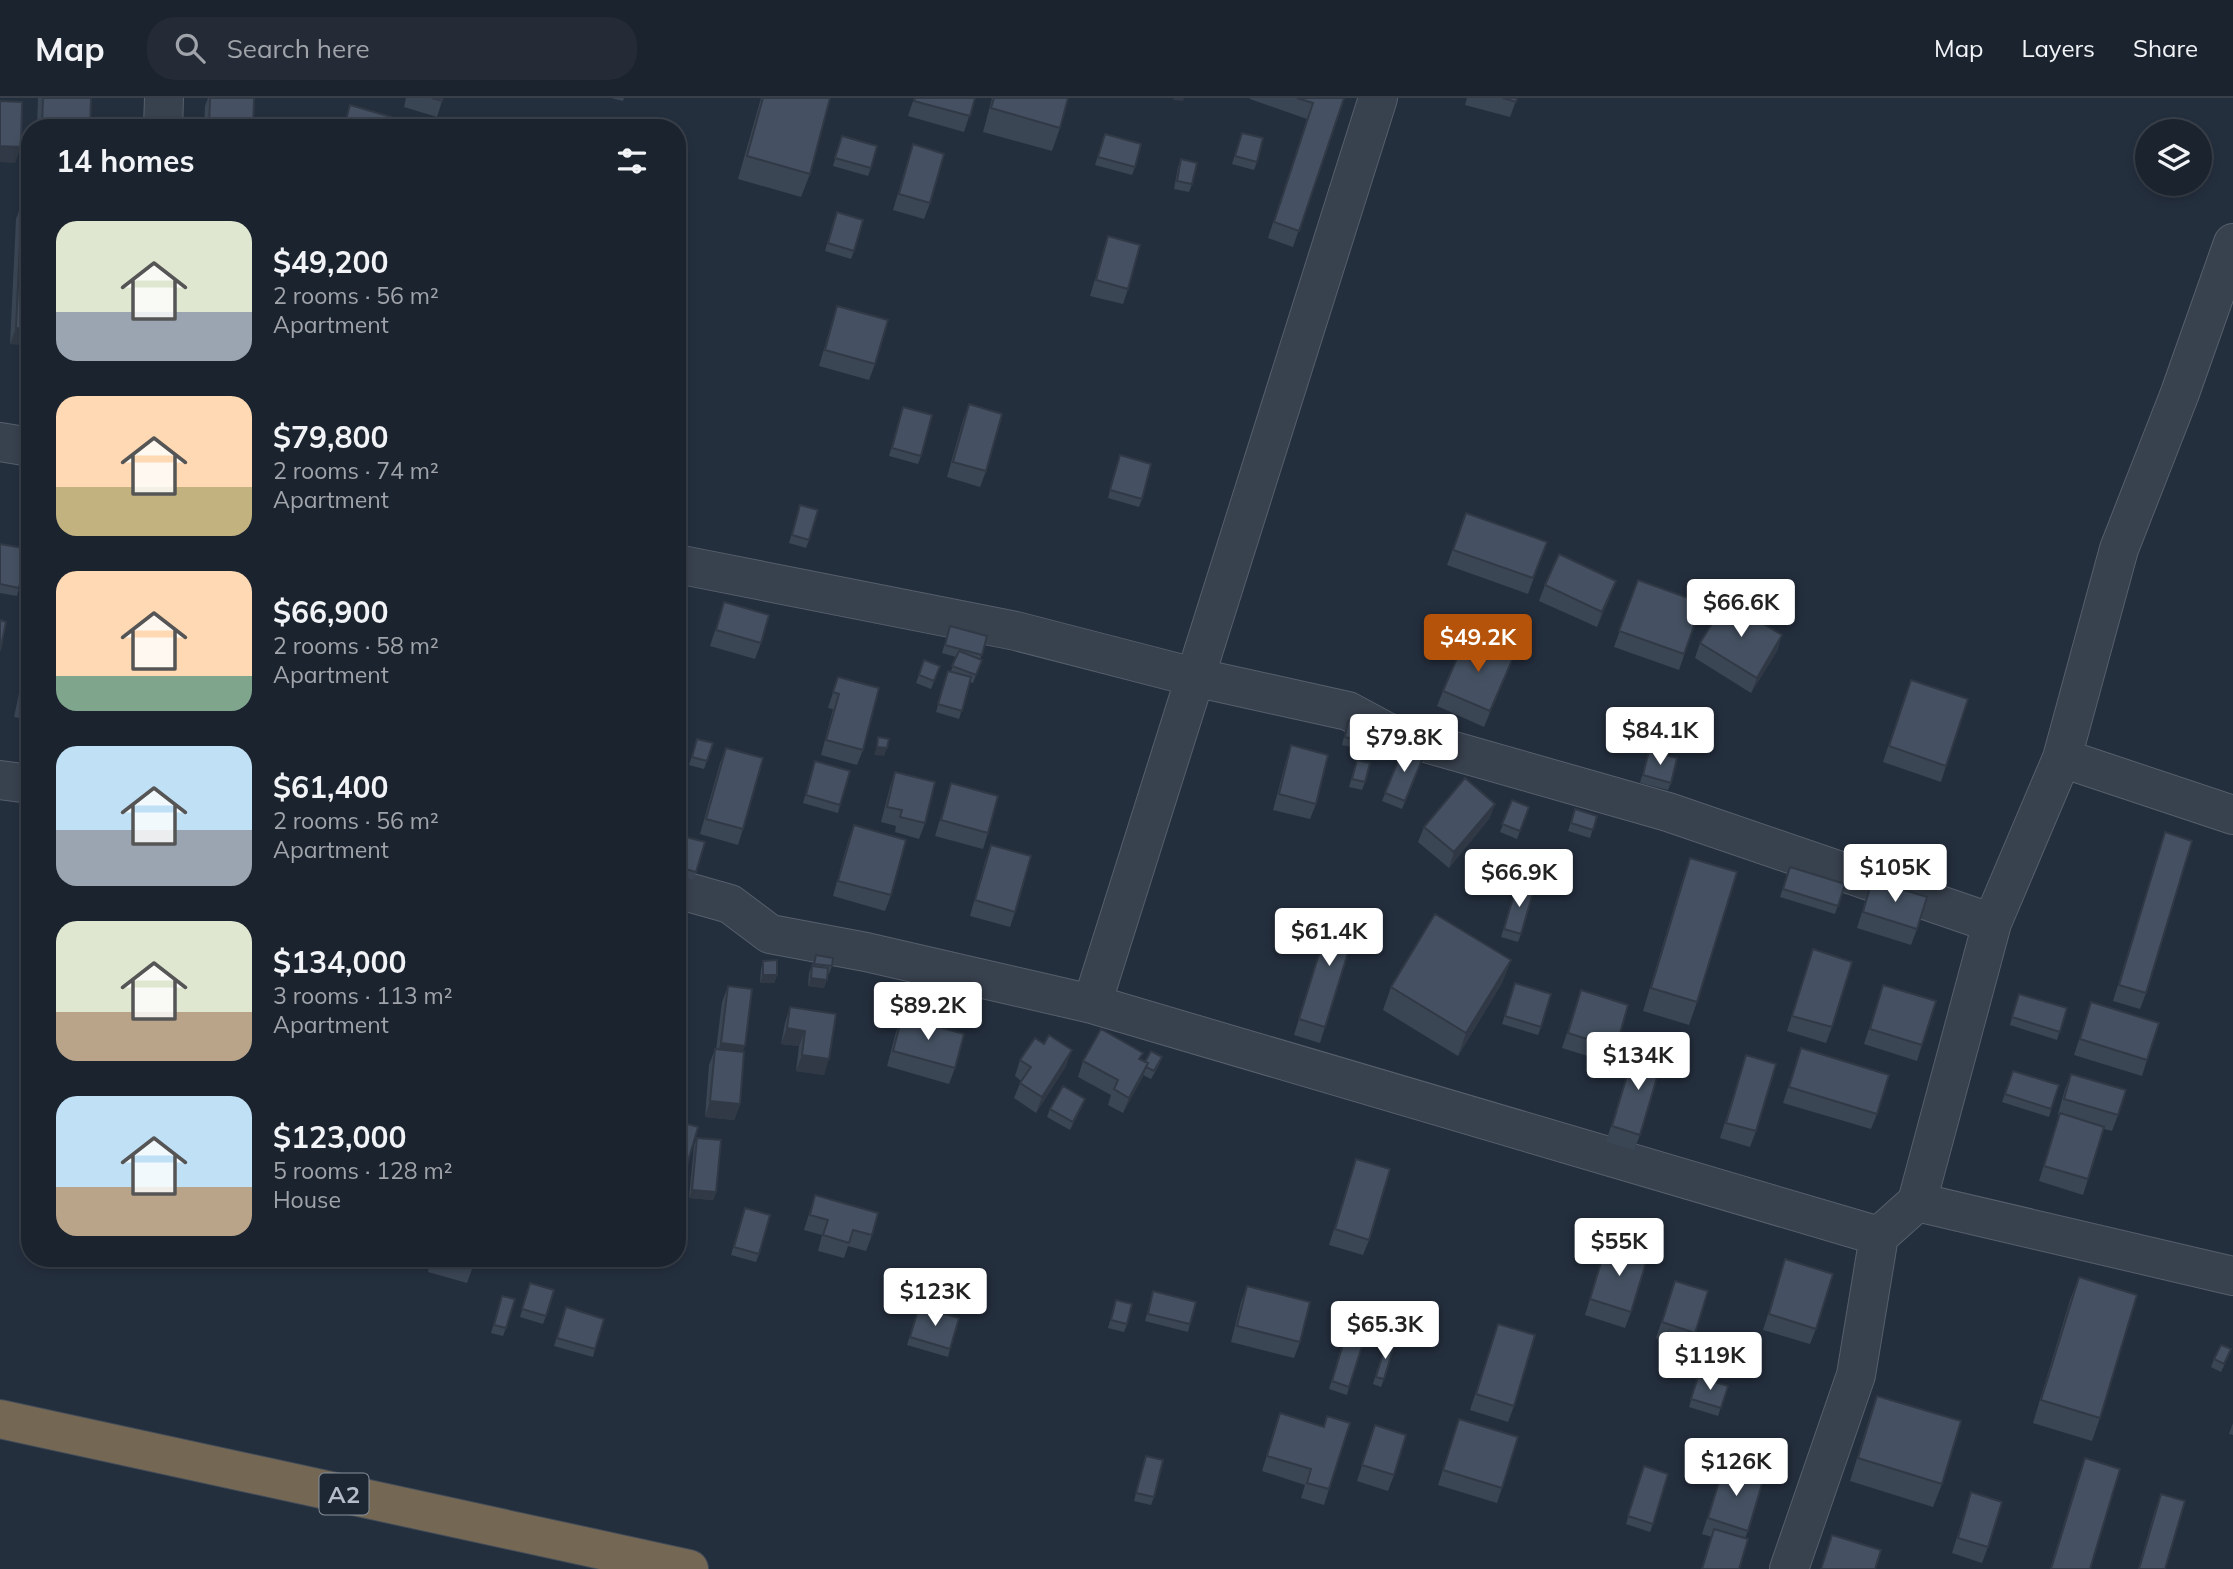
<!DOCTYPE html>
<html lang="en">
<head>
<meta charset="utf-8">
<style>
	:root { --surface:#1b232e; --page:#242b36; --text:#f1f3f6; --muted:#a0a4aa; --line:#39404a; --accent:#b45309 }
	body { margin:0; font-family:Mulish,sans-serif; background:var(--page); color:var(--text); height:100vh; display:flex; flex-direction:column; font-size:26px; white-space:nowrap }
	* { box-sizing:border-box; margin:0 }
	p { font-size:23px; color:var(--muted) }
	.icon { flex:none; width:38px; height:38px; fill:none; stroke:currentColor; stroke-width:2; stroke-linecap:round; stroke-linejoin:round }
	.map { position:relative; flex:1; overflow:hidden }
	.details { position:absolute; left:21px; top:21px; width:665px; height:1148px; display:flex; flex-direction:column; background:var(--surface); border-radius:28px; box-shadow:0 4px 10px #0003,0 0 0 2px var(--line) }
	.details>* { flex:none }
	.buttons { position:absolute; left:2135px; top:21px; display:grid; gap:14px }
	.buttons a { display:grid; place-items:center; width:77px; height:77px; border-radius:50%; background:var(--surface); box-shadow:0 4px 10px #0003,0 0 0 2px var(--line); font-size:35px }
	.price { position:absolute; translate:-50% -60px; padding:0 16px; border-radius:7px; background:#fff; color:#222; font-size:23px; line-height:46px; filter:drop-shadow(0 2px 4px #0008) }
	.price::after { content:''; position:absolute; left:50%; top:42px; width:21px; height:16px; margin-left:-10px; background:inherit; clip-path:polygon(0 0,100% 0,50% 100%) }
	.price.current { background:var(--accent); color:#fff }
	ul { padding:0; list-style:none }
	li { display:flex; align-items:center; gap:21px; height:175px; padding:0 35px }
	li span { display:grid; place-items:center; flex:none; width:196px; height:140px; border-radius:21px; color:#555 }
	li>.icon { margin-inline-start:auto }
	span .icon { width:84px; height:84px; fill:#fffc; stroke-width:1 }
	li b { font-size:30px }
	h2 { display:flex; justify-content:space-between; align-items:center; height:84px; padding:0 35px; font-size:30px }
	header { display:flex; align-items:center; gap:42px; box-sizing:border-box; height:98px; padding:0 35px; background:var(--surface); border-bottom:2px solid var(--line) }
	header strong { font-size:33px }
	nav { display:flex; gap:38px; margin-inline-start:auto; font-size:24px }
	.search { width:490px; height:63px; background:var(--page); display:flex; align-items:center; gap:18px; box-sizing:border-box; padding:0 24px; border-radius:28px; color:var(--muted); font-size:26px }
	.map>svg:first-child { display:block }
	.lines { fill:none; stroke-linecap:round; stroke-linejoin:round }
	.minor-casing { stroke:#565f6c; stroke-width:40 }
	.highway-casing { stroke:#434c59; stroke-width:40 }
	.minor { stroke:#38414e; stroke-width:38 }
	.highway { stroke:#746855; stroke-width:38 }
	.wall { fill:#3b4654 }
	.shaded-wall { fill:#303945 }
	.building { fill:#455162; stroke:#303945; stroke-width:2 }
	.labels { text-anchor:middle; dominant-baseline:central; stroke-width:6; stroke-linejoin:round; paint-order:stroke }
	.shield { fill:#1d2633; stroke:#878f9c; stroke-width:2 }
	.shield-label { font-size:24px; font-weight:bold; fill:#b4bcc9 }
</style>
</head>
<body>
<header>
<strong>Map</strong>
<div class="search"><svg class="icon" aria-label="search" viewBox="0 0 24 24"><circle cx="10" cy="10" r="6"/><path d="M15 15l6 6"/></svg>Search here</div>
<nav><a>Map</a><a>Layers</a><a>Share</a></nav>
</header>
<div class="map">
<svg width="2233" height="1471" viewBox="0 0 2233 1471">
	<rect width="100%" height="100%" fill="#242f3e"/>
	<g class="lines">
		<g class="minor-casing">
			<path id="minor" d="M163 30 164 0
				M0 344 30 349
				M677 466 1016 533 1194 579 1348 613 1387 634 1668 714 1992 825
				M2062 660 2233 717
				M0 682 30 686
				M677 791 730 806 770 836 866 854 1092 906 1879 1138
				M1092 906 1378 0
				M1917 1104 2233 1178
				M1789 1471 1856 1277 1879 1138 1917 1104 1992 825 2062 660 2119 451 2180 295 2233 145"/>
		</g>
		<g class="highway-casing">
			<path id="highway" d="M0 1321 689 1471"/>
		</g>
		<use href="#minor" class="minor"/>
		<use href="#highway" class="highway"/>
	</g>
	<path class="wall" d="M38 0H91L90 30H37Z
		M208 0H254L253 30H204L205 8Z
		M406 0H443L437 19 404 9Z
		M611 0H624L623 3Z
		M761 0H830L810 76 801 99 738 81Z
		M914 0H975L964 34 908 18Z
		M992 0H1068L1060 30 1052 53 983 34Z
		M1250 0H1344L1293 149 1268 140 1307 21 1250 1Z
		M1467 0H1517L1510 19 1465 7Z
		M1242 35 1257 64 1254 72 1232 66Z
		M1105 36 1135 69 1132 77 1095 67Z
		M842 38 871 70 868 78 833 68Z
		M913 46 930 105 924 121 893 112 908 62Z
		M1181 61 1192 86 1189 94 1174 91 1178 69Z
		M22 105 30 247 10 246 16 121Z
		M834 122 854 153 851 161 825 153Z
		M1108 138 1128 191 1123 206 1090 198 1103 154Z
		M837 208 875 266 869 282 819 268 832 224Z
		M969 306 986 373 980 389 947 379 963 322Z
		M903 309 921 358 918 366 889 358Z
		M1120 357 1142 401 1139 409 1108 400Z
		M800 407 809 442 806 450 789 445Z
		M1466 415 1547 444 1528 496 1447 467Z
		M0 446 19 490 17 498 0 495Z
		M1638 482 1702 505 1679 572 1614 549Z
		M1545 487 1610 499 1597 529 1539 503Z
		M724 504 761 545 755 561 710 548Z
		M950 528 987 538 980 562H982L973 585 970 584 959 621 936 614 948 573H951L956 559 942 555Z
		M1782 537 1777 553 1751 595 1695 560 1700 545Z
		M30 543V622L14 619Z
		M1513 560 1484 629 1437 608 1443 593Z
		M924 562 940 568 931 591 916 585Z
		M838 579 863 652 857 667 821 657 833 611 828 610Z
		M1905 597 1946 668 1941 684 1883 664Z
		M1348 623 1362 644 1360 651 1342 647Z
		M697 641 713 645 704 671 689 667Z
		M1291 647 1316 706 1310 721 1273 712 1286 663Z
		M1404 649 1424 657 1402 711 1382 703Z
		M726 650 743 731 738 747 700 736 720 665Z
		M1649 653 1671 685 1668 692 1640 685Z
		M1357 662 1365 684 1362 692 1349 689Z
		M815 663 840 707 838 715 803 705Z
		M895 674 925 725 919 741 895 734 896 728 881 724 890 689Z
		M951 685 988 735 983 751 935 738Z
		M1512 702 1529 709 1517 741 1500 734Z
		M1495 706 1489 721 1449 770 1418 744 1424 729Z
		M1575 711 1597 718 1590 740 1568 733Z
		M854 727 891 797 885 813 833 798 848 743Z
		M2165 734 2146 895 2140 911 2113 903Z
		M686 739 696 774 693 782 677 777V767Z
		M991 747 1015 814 1010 829 970 818 985 763Z
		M1690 760 1697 904 1689 927 1643 913 1682 783Z
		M1790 769 1845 786 1835 816 1780 799Z
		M1872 782 1917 831 1911 847 1857 830Z
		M1514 794 1521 836 1518 844 1501 839Z
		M1333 811 1325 929 1320 945 1294 937Z
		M1813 851 1832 929 1826 945 1787 933Z
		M816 857 832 868 829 876H828L824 890 808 888 809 875Z
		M1511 862 1502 885 1458 958 1383 912 1391 889Z
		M763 863 777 877 774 885H760L761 871Z
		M1515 885 1541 929 1538 937 1502 926Z
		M1883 887 1922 947 1917 963 1864 946Z
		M728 888 743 954 740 1006 734 1022 705 1019 709 967 715 951 716 952 722 904Z
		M1581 892 1616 950 1610 965 1562 950Z
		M2016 904 2067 910 2057 942 2010 927Z
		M2091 904 2147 962 2142 978 2074 957Z
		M790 909 836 916 824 977 796 973 799 948 781 946 785 925Z
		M902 919 955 970 949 986 887 968 896 934Z
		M1801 950 1877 1016 1871 1031 1783 1005Z
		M1635 951 1640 1037 1634 1052 1606 1044Z
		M1746 957 1756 1033 1750 1049 1720 1040Z
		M1162 959 1159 967 1151 981 1143 977 1123 1015 1108 1007 1111 997 1078 979 1083 963 1140 961 1145 964Z
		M1020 962 1066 968 1036 1015 1014 1000 1021 983 1015 978Z
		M2013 973 2059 987 2049 1019 2002 1004Z
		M2071 976 2118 1017 2112 1033 2104 1031 2083 1097 2039 1083 2059 1017 2058 1016 2065 991Z
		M1082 1009 1070 1032 1047 1019 1050 1011Z
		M677 1023 685 1074 679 1089H677Z
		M697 1040 716 1094 713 1102 689 1100 694 1047Z
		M1356 1061 1369 1142 1363 1157 1329 1147Z
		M815 1097 872 1137 866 1153 848 1148 844 1160 818 1153 822 1137 804 1132Z
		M745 1110 759 1156 756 1164 731 1157Z
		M1607 1145 1631 1214 1625 1230 1585 1217Z
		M431 1160H476L467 1185 428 1174Z
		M1785 1161 1816 1231 1810 1246 1763 1232Z
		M2079 1179 2100 1320 2092 1343 2033 1325 2070 1202Z
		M1675 1183 1695 1235 1690 1251 1656 1240Z
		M530 1185 546 1218 543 1226 520 1219Z
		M1247 1188 1300 1244 1294 1260 1231 1244 1241 1204Z
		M1153 1193 1190 1226 1188 1234 1145 1223Z
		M502 1198 506 1230 503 1238 491 1235Z
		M1116 1202 1127 1226 1124 1234 1108 1230Z
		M566 1209 595 1251 593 1259 554 1248Z
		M919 1209 950 1251 948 1259 907 1247Z
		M1498 1226 1514 1308 1508 1324 1470 1312Z
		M1341 1251 1349 1289 1347 1297 1329 1291Z
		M1383 1253 1384 1281 1381 1289 1373 1286Z
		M2228 1259 2221 1274 2211 1269 2214 1261Z
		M1698 1279 1728 1288 1718 1318 1689 1309Z
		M1877 1298 1942 1386 1933 1409 1850 1383 1869 1321Z
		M1280 1315 1329 1391 1324 1407 1301 1400 1305 1387 1262 1373Z
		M1459 1321 1502 1390 1497 1405 1438 1387Z
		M2233 1325V1337L2229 1336Z
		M1375 1327 1394 1377 1388 1393 1357 1383Z
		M1146 1358 1154 1399 1151 1407 1134 1403Z
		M2085 1360 2090 1471H2050L2079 1376Z
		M1724 1367 1748 1433 1745 1440 1739 1471H1701L1712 1439 1702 1436Z
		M1641 1376 1653 1426 1650 1434 1626 1426Z
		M1971 1394 1988 1449 1982 1465 1952 1455Z
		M2161 1396 2165 1471H2138L2155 1412Z"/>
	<path class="shaded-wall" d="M1174 0H1184L1183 3 1173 2Z
		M0 48 21 49 15 65 0 64Z
		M16 230 30 231V247L10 246Z
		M1616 483 1610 499 1597 529 1602 514Z
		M1782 537 1777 553 1751 595 1757 580Z
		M1513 560 1507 575 1484 629 1490 613Z
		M877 649 887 650 884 658 874 657Z
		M1495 706 1489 721 1449 770 1454 754Z
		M1511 862 1502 885 1458 958 1466 935Z
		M763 877H777L774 885H760Z
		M811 880 827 882 824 890 808 888Z
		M787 930 805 933 799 948 781 946Z
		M721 945 745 948 739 964 715 960Z
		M1072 952 1066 968 1036 1015 1042 999Z
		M802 957 829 961 824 977 796 973Z
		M1148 965 1142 981 1123 1015 1129 1000Z
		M1085 1001 1082 1009 1070 1032 1073 1024Z
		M710 1003 740 1006 734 1022 705 1019Z
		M692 1092 716 1094 713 1102 689 1100Z"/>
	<path class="building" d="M43 0H91L90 30H42Z
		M210 0H254L253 30H209Z
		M432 0H443L442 3Z
		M763 0H830L810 76 747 58Z
		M915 0H975L970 18 914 3Z
		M994 0H1068L1060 30 991 10Z
		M1297 0H1344L1299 133 1274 124 1313 5Z
		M1503 0H1517L1516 4Z
		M0 3 22 4 21 49 0 48Z
		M350 7 391 19 388 30H344Z
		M1242 35 1263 40 1257 64 1235 58Z
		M1105 36 1141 46 1135 69 1098 59Z
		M842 38 877 48 871 70 835 60Z
		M913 46 944 56 930 105 899 96Z
		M1181 61 1197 65 1192 86 1177 83Z
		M22 105H30V231L16 230Z
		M837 114 863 122 854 153 828 145Z
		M1108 138 1140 147 1128 191 1096 182Z
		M677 159 682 160 677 178Z
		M837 208 888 222 875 266 825 252Z
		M969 306 1002 316 986 373 953 364Z
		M903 309 932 317 921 358 892 350Z
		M1120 357 1151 366 1142 401 1110 392Z
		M800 407 818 412 809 442 792 437Z
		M1466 415 1547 444 1533 480 1453 452Z
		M0 446 28 451 19 490 0 486Z
		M1559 456 1616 483 1602 514 1545 487Z
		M1638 482 1702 505 1684 556 1619 533Z
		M1726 503 1782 537 1757 580 1700 545Z
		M724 504 769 517 761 545 716 532Z
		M0 522 6 524 0 553Z
		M950 528 987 538 982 557 945 547Z
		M1466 539 1513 560 1490 613 1443 593Z
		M959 553 982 562 976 577 952 568Z
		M30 554V605L20 603Z
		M924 562 940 568 934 583 919 577Z
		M948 573 971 579 962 613 938 606Z
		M838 579 879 590 863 652 826 642 839 596 833 594Z
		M1911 582 1968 601 1946 668 1889 648Z
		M1348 623 1366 628 1362 644 1345 639Z
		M878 639 889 641 887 650 877 649Z
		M697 641 713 645 707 663 692 659Z
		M1291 647 1328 657 1316 706 1279 696Z
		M1404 649 1424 657 1405 703 1385 695Z
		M726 650 763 660 743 731 706 721Z
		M1649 653 1677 660 1671 685 1643 677Z
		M1357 662 1370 665 1365 684 1352 681Z
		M815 663 850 673 840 707 806 697Z
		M895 674 935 684 925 725 900 719 902 712 887 709Z
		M1465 680 1495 706 1454 754 1424 729Z
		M951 685 998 698 988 735 941 722Z
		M1512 702 1529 709 1520 733 1502 726Z
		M1575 711 1597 718 1593 732 1571 725Z
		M854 727 906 742 891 797 838 783Z
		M2165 734 2192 743 2146 895 2119 887Z
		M686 739 705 744 696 774 678 769Z
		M991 747 1031 758 1015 814 975 802Z
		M1690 760 1737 774 1697 904 1651 890Z
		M1790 769 1845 786 1838 808 1783 791Z
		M1872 782 1927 799 1917 831 1863 814Z
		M1517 786 1534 791 1521 836 1504 831Z
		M1333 811 1359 819 1325 929 1299 921Z
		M1435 816 1511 862 1466 935 1391 889Z
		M1813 851 1852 864 1832 929 1792 918Z
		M816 857 833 860 832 868 814 866Z
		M777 862V877H763V863Z
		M812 868 828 870 827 882 811 880Z
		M1515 885 1551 896 1541 929 1505 918Z
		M1883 887 1936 903 1922 947 1870 931Z
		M728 888 752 891 745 948 721 945Z
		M1581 892 1628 907 1616 950 1568 935Z
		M2019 896 2067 910 2060 934 2012 919Z
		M2091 904 2159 925 2147 962 2080 941Z
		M790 909 836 916 829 961 802 957 805 933 787 930Z
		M902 919 964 936 955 970 893 953Z
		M1101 931 1143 955 1139 961 1148 965 1129 1000 1114 991 1118 982 1083 963Z
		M1049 937 1072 952 1042 999 1020 985 1031 969 1020 962 1035 940 1044 946Z
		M1801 950 1889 977 1877 1016 1789 989Z
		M715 951 744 954 740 1006 710 1003Z
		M1635 951 1663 959 1640 1037 1612 1028Z
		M1151 953 1162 959 1154 973 1146 969 1148 965 1145 964Z
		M1746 957 1776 966 1756 1033 1726 1025Z
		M2013 973 2059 987 2051 1011 2005 996Z
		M2071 976 2126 992 2118 1017 2064 1001Z
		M1063 988 1085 1001 1073 1024 1050 1011Z
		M2060 1015 2104 1029 2088 1081 2044 1068Z
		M677 1023 698 1029 685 1074 677 1071Z
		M697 1040 721 1042 716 1094 692 1092Z
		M1356 1061 1390 1071 1369 1142 1335 1131Z
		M815 1097 878 1115 872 1137 853 1132 849 1145 823 1137 828 1122 810 1117Z
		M745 1110 770 1117 759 1156 734 1149Z
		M1607 1145 1648 1158 1631 1214 1590 1201Z
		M439 1160H476L473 1170Z
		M1785 1161 1833 1176 1816 1231 1769 1216Z
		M2079 1179 2137 1197 2100 1320 2041 1302Z
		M1675 1183 1708 1193 1695 1235 1662 1224Z
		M530 1185 554 1192 546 1218 522 1211Z
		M1247 1188 1310 1204 1300 1244 1237 1228Z
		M1153 1193 1196 1204 1190 1226 1148 1216Z
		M502 1198 515 1201 506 1230 494 1227Z
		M1116 1202 1132 1206 1127 1226 1111 1222Z
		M566 1209 604 1221 595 1251 557 1240Z
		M919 1209 959 1220 950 1251 910 1239Z
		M1498 1226 1535 1237 1514 1308 1476 1296Z
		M1344 1243 1362 1248 1349 1289 1332 1283Z
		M1386 1245 1394 1248 1384 1281 1376 1279Z
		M2221 1247 2231 1251 2224 1266 2214 1261Z
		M1698 1279 1728 1288 1721 1310 1691 1301Z
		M1877 1298 1961 1323 1942 1386 1858 1360Z
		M1280 1315 1324 1329 1327 1318 1350 1325 1329 1391 1307 1385 1311 1371 1267 1358Z
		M1459 1321 1518 1339 1502 1390 1443 1372Z
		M1375 1327 1406 1337 1394 1377 1362 1367Z
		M1146 1358 1163 1362 1154 1399 1136 1395Z
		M2085 1360 2120 1371 2090 1471H2051Z
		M1724 1367 1764 1379 1748 1433 1708 1420Z
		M1644 1368 1668 1376 1653 1426 1628 1418Z
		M1971 1394 2002 1404 1988 1449 1958 1440Z
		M2161 1396 2185 1403 2165 1471H2139Z
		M1714 1431 1748 1441 1739 1471H1702Z
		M1832 1437 1881 1452 1875 1471H1821Z"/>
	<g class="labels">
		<rect class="shield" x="319.5" y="1375.5" width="49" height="41" rx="5"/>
		<g class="shield-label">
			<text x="344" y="1396">A2</text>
		</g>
	</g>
</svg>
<div class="buttons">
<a><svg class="icon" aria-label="layers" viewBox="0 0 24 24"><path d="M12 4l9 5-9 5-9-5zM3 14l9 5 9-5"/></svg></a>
</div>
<b class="price" style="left:1741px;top:541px">$66.6K</b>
<b class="price current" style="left:1478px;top:576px">$49.2K</b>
<b class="price" style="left:1660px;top:669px">$84.1K</b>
<b class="price" style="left:1404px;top:676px">$79.8K</b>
<b class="price" style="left:1895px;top:806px">$105K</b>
<b class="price" style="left:1519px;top:811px">$66.9K</b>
<b class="price" style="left:1329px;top:870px">$61.4K</b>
<b class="price" style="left:928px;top:944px">$89.2K</b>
<b class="price" style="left:1638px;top:994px">$134K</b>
<b class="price" style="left:1619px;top:1180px">$55K</b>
<b class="price" style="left:935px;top:1230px">$123K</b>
<b class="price" style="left:1385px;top:1263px">$65.3K</b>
<b class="price" style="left:1710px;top:1294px">$119K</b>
<b class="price" style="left:1736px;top:1400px">$126K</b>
<section class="details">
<h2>14 homes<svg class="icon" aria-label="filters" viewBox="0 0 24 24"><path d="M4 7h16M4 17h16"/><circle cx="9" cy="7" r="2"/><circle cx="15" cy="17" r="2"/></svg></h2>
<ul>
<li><span style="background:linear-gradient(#dfe7d0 65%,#9aa5b1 0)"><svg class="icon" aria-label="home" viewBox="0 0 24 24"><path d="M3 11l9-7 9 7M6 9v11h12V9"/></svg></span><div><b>$49,200</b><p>2 rooms · 56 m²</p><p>Apartment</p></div></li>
<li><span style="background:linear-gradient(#ffd9b3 65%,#c2b280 0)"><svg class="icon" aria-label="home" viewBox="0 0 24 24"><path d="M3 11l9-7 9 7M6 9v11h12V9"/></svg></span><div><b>$79,800</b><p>2 rooms · 74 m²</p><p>Apartment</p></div></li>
<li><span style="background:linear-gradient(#ffd9b3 75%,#7fa58c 0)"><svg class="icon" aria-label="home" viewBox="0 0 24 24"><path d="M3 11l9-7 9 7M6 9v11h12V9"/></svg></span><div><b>$66,900</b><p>2 rooms · 58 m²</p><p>Apartment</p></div></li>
<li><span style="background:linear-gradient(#bfe0f5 60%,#9aa5b1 0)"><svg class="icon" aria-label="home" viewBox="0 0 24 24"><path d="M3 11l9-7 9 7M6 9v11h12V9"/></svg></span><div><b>$61,400</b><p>2 rooms · 56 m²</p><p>Apartment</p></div></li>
<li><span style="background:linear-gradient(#dfe7d0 65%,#b9a48a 0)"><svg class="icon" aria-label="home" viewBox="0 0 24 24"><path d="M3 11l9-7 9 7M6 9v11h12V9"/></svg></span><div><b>$134,000</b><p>3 rooms · 113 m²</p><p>Apartment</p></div></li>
<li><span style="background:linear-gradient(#bfe0f5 65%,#b9a48a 0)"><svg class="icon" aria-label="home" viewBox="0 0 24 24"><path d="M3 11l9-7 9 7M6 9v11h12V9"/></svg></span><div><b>$123,000</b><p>5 rooms · 128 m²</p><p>House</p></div></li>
</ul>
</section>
</div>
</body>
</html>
